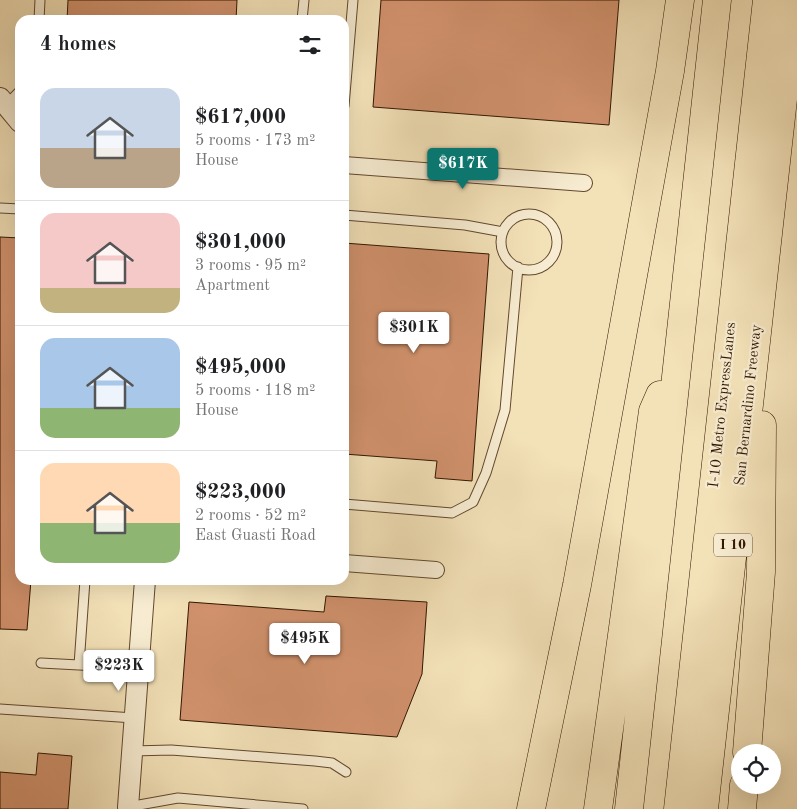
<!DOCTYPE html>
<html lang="en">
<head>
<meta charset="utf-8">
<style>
	:root { --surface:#fff; --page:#f2f2f2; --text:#202124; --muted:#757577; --line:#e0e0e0; --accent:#0f766e }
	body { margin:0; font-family:"Old Standard TT",serif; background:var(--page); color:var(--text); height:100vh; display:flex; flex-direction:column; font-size:19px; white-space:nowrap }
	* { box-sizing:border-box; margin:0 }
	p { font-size:16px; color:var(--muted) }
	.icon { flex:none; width:28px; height:28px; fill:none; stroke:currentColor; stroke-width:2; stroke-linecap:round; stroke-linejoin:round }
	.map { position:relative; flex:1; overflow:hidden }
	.side { position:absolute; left:15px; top:15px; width:334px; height:570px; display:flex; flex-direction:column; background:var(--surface); border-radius:15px; box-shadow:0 5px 20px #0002 }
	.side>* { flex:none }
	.controls { position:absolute; left:731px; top:744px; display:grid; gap:10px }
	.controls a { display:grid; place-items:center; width:50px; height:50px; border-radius:50%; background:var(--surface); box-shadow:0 5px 20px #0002; font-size:25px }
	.price { position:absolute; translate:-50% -42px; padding:0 11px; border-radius:5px; background:#fff; color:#222; font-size:16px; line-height:32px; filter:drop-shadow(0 1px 2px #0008) }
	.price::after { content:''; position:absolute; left:50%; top:30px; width:15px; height:11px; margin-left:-8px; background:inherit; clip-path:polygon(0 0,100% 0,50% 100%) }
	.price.selected { background:var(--accent); color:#fff }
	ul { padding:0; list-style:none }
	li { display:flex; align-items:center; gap:15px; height:125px; padding:0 25px }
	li+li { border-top:1px solid var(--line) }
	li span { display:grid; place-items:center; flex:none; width:140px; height:100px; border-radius:15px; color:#555 }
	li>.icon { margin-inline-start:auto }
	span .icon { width:60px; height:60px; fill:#fffc; stroke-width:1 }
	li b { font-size:21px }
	h2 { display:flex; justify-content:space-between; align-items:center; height:60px; padding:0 25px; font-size:21px }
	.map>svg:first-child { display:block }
	.building { fill:#d1926d; stroke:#321600 }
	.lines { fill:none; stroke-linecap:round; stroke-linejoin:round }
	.service-casing { stroke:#62492e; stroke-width:11 }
	.minor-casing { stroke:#62492e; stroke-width:18 }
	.tertiary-casing { stroke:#62492e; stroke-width:22 }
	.motorway-casing { stroke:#321600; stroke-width:29 }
	.service { stroke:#f7ecd1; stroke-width:9 }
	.minor { stroke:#f7ecd1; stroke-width:16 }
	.tertiary { stroke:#f7ecd1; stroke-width:20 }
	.motorway { stroke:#f3e1b8; stroke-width:28 }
	.labels { text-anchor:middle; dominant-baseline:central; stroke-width:4.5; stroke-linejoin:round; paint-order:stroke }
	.shield { fill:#f7ecd1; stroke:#6d563f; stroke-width:1 }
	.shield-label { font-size:14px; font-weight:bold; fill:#321600 }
	.street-label { font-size:15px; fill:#321600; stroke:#f7ecd1 }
</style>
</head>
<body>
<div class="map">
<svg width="797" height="809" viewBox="0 0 797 809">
	<rect width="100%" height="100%" fill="#f3e1b8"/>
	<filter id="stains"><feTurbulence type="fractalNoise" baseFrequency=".004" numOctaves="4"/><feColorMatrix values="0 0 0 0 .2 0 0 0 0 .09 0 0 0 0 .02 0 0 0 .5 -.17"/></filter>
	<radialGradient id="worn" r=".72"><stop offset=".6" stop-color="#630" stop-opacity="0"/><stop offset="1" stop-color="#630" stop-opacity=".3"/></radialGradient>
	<path class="building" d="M68 0H237L236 20H67Z
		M381 0H619L609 125 373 107Z
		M0 237 20 238V580H31L27 630 0 629Z
		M344 243 489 254 472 481 435 478 437 461 344 454Z
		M326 596 427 602 422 674 397 737 180 720 189 602 324 612Z
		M38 753 72 756 68 809H0V772L36 775Z"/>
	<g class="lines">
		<g class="service-casing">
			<path id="service" d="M39 20 40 0
				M302 20 304 0
				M6 105 20 91
				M344 106 353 0
				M0 208 20 209
				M501 242a28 28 0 1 1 56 0a28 28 0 1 1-56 0Z
				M344 215 465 225 503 232
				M344 504 452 513 473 502 486 473 505 410 518 267
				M41 663 79 665 85 580
				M79 665 138 668
				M0 709 134 718
				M132 751 171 750 315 761 332 763 346 772
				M128 807 178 798 303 809"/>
		</g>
		<g class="minor-casing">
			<path id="minor" d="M344 165 584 183
				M344 563 436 570"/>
		</g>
		<g class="tertiary-casing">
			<path id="tertiary" d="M0 98 20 122
				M128 807 145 580"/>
		</g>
		<g class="motorway-casing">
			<path id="motorway" d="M747 752 761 572 762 425
				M531 809 577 585 670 71 680 0
				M598 809 653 411 660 395
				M629 809 717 0
				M678 809 767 0
				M704 809 794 0
				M742 809 744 785"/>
		</g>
		<use href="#service" class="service"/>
		<use href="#minor" class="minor"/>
		<use href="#tertiary" class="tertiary"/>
		<use href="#motorway" class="motorway"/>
	</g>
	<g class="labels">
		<rect class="shield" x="714" y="533.5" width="38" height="23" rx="4"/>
		<g class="shield-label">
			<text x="733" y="545">I 10</text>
		</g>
		<g class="street-label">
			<text transform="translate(723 405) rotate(-84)">I-10 Metro ExpressLanes</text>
			<text transform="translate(749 405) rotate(-84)">San Bernardino Freeway</text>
		</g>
	</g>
	<rect width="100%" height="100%" filter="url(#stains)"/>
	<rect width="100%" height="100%" fill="url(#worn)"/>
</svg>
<div class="controls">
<a><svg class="icon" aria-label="locate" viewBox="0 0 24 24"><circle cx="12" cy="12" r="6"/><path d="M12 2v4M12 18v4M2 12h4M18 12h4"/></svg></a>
</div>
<b class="price selected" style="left:463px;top:190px">$617K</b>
<b class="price" style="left:414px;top:354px">$301K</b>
<b class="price" style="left:305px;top:665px">$495K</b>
<b class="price" style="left:119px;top:692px">$223K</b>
<section class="side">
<h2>4 homes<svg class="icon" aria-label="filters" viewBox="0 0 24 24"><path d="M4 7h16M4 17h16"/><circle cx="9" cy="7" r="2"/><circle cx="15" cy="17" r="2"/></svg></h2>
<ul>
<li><span style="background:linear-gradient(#c9d6e8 60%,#b9a48a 0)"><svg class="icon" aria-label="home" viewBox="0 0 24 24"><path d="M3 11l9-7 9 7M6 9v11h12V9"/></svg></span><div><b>$617,000</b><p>5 rooms · 173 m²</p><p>House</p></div></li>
<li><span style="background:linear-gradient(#f6c9c9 75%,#c2b280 0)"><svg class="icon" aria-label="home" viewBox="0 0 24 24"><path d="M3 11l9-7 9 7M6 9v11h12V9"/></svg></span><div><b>$301,000</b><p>3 rooms · 95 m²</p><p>Apartment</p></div></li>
<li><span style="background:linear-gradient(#a9c7e8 70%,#8fb573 0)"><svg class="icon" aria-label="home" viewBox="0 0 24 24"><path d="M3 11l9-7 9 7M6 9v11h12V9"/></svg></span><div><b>$495,000</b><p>5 rooms · 118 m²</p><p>House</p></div></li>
<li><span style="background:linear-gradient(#ffd9b3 60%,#8fb573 0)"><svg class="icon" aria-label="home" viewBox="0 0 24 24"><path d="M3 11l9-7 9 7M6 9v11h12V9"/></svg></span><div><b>$223,000</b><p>2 rooms · 52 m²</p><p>East Guasti Road</p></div></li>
</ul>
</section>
</div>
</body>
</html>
